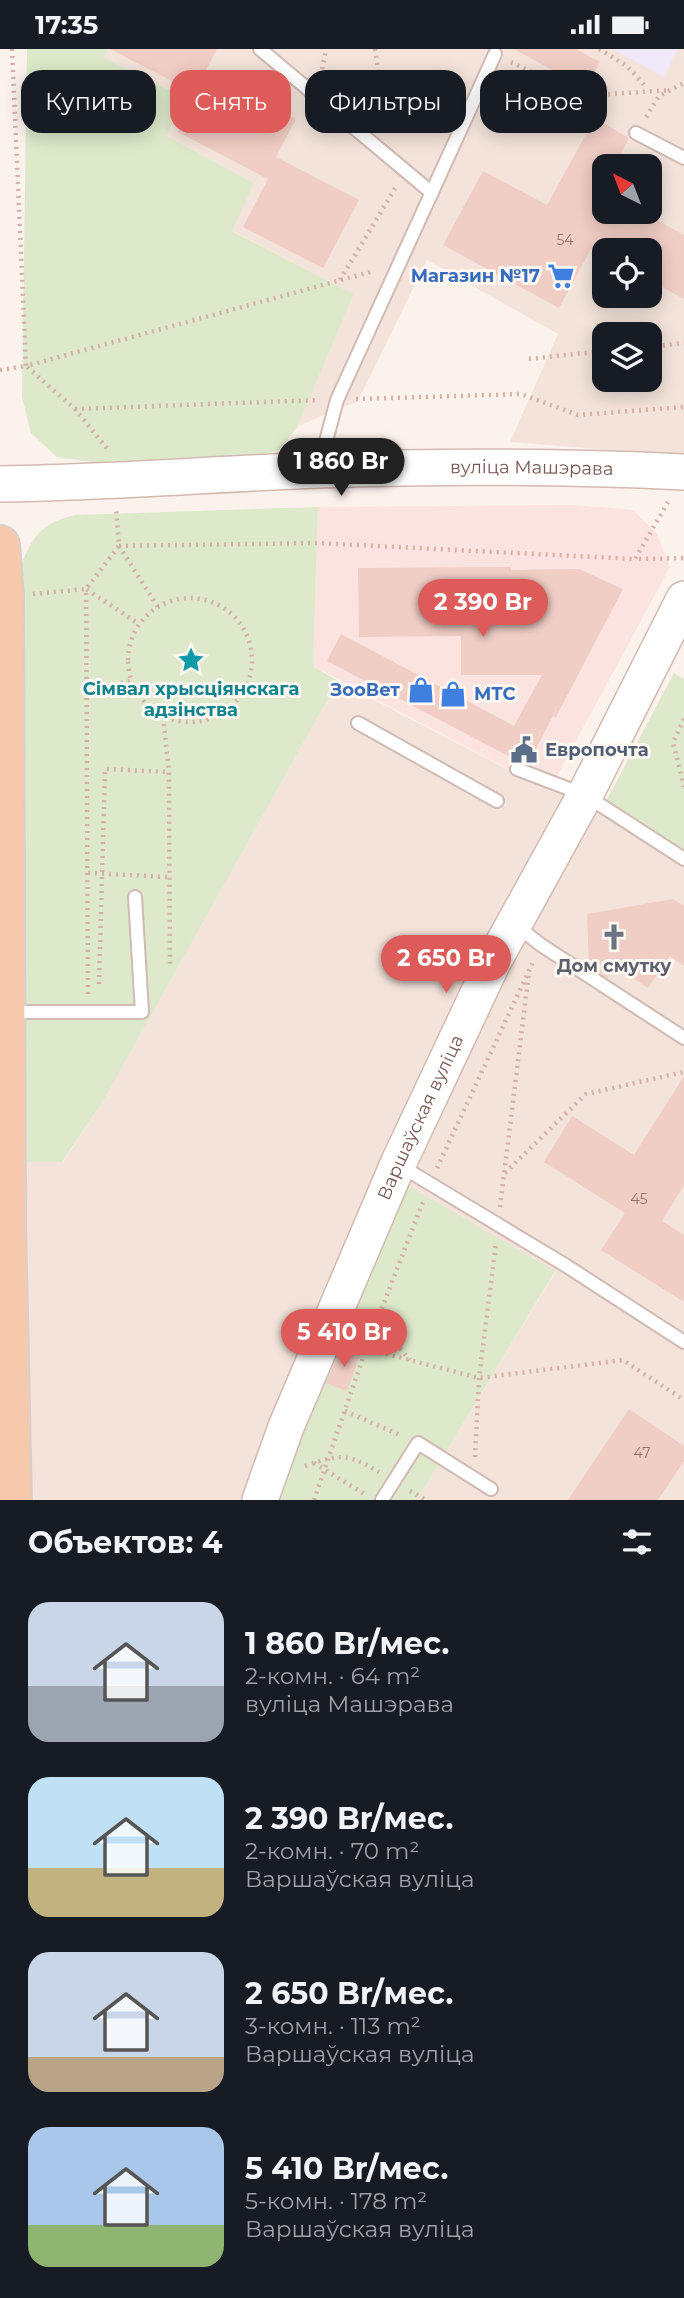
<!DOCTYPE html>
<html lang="ru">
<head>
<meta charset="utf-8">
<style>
	:root { --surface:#171b24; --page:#242831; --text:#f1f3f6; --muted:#9ea1a6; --accent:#dd5c59 }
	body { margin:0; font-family:Montserrat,sans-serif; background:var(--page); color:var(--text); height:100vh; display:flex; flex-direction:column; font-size:26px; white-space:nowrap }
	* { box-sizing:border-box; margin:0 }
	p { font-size:23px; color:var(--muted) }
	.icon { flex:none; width:38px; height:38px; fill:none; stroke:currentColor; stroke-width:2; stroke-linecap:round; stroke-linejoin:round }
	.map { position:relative; height:1451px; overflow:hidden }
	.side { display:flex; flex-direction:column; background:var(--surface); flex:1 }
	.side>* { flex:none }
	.hud { position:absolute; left:21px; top:21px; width:642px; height:63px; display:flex; gap:14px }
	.needle { width:46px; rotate:318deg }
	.buttons { position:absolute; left:592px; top:105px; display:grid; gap:14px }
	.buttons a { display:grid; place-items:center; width:70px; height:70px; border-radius:14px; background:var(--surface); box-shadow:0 4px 18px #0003; font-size:35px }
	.price { position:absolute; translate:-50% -60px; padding:0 16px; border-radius:24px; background:var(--accent); color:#fff; font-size:23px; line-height:46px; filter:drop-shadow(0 2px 4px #0008) }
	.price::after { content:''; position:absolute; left:50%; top:42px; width:21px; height:16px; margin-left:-10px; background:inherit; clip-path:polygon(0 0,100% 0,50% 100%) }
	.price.on { background:#222; color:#fff }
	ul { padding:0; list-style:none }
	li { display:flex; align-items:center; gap:21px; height:175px; padding:0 28px }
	li span { display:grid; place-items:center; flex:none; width:196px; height:140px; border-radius:21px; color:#555 }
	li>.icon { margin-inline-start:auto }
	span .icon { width:84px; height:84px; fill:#fffc; stroke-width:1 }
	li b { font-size:30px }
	h2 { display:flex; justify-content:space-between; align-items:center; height:84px; padding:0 28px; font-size:30px }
	.tag { padding:0 24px; border-radius:21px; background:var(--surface); box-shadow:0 4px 18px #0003; font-size:24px; line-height:63px }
	.tag.on { background:var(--accent); color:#fff }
	.status { display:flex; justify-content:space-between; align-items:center; height:49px; padding:0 35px; background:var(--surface); direction:ltr }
	.status svg { height:19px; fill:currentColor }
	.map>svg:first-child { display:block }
	.residential { fill:#f3e3da; fill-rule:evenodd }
	.commercial { fill:#fbe3e0 }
	.education { fill:#efe8f8 }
	.green { fill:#dde9ca }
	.building { fill:#f0cdc5 }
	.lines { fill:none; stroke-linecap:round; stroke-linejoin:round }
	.lane-casing { stroke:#d0bbb4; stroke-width:16 }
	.secondary-casing { stroke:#d3bab1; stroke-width:38 }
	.primary-casing { stroke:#d9cfce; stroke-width:42 }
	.path { stroke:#d5b0a7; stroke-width:4.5; stroke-dasharray:2 5; stroke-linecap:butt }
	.lane { stroke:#fff; stroke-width:12 }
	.secondary { stroke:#fff; stroke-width:35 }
	.primary { stroke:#f5c9a9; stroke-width:38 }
	.labels { text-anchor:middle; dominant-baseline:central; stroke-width:6; stroke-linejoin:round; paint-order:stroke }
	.number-label { font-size:14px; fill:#94736c }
	.shop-label { font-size:18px; font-weight:bold; fill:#366cbe; stroke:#fef7f2; text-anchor:end }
	.street-label { font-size:18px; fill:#76554f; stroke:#fef7f2 }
	.culture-label { font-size:18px; font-weight:bold; fill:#0d838f; stroke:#fef7f2 }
	.service-label { font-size:18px; font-weight:bold; fill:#4e5e75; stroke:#fef7f2; text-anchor:start }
	.worship-label { font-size:18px; font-weight:bold; fill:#5b616d; stroke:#fef7f2 }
</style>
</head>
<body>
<div class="status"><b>17:35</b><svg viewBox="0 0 49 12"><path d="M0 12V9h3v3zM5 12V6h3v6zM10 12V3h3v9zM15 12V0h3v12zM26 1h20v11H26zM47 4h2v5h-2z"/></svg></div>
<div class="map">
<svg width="684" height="1451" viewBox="0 0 684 1451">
	<rect width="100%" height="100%" fill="#fcf2ec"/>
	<path class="residential" d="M107 0H684V407L510 393 558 285 427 211 358 352 298 377 354 245 231 181 254 134 167 87 185 49 104 9ZM604 117H649V163H604ZM604 201H649V247H604ZM604 285H649V331H604Z
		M338 632 549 742 604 756 684 807V1451H417L555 1223 395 1130 279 1451H0V1112L63 1113 102 1054Z"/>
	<path class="commercial" d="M574 456 633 461 657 485 670 518 549 742 313 617 318 458Z"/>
	<path class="education" d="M613 0H678L664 28Z"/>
	<path class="green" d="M27 0H107L104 9 185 49 167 87 254 134 232 182 354 245 298 377 280 400 254 410 105 415 57 408 31 384 22 348Z
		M318 458 313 617 338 632 102 1054 62 1113H26L21 516C34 485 42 474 75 466Z
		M674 624 684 630V807L604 756Z
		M395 1129 555 1222 417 1451H279Z"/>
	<path class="building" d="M110 0H217L205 23 296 70 276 108 359 151 323 219 243 178 268 130 178 83 197 45Z
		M514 0H576L600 13 585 39Z
		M595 69 629 89 614 117H604V163H642L684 186V250L649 231V201L591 200 559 259 443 196 483 122 547 156Z
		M511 518V521L579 520 623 540 556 668 553 667 528 715 516 711 327 612 341 585 514 677 542 626H461V587L359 588 358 519Z
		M673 850 684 857V917L670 907 648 939 615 917 607 929 589 917 587 865Z
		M684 1027V1136L662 1172 684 1186V1253L601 1201 625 1164 544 1113 572 1067 634 1106Z
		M342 1297 361 1304 347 1342 326 1334Z
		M629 1360 684 1397V1412L658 1451H568Z"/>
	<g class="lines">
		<g class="lane-casing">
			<path id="lane" d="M260 0 432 144
				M636 84 684 109
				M319 418 337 351 495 5
				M358 674 497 752
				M517 720 585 746 684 810
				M517 877 541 896 684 989
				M9 963H142L135 848
				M399 1116 565 1216 684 1293
				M382 1451 418 1394 491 1440"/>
		</g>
		<g class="secondary-casing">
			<g id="secondary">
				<path id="s1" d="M0 435C106 434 212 425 318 421 440 417 562 417 684 423"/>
				<path id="s2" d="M260 1451 286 1378 398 1115 493 913 585 746 684 550"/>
			</g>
		</g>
		<g class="primary-casing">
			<path id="primary" d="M0 496 4 547 6 1174 12 1451"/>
		</g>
		<path class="path" d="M12 0 26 317 374 222
			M375 0 387 81
			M599 0 627 17 647 39
			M511 13 580 47 671 41
			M321 27 326 0
			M646 68 659 47 684 34
			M340 231 397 136
			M649 298 684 294
			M529 310 604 302
			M0 321 26 317 75 360 109 402
			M356 350 521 345 578 366 684 358
			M75 360 319 351
			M668 453 635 510 684 509
			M119 497 317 494 635 510
			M119 497 158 558
			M33 545 86 540 119 497 116 459
			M128 611a62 62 0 1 1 124 0a62 62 0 1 1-124 0Z
			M87 642 131 632
			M163 668 169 723 170 915
			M684 670 673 693 684 738
			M88 824 167 828
			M99 935 105 720 169 723
			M88 945 86 540 139 575
			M437 1119 534 911
			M505 1124 586 1045 684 1023
			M500 1158 529 923
			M377 1273 410 1311
			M352 1296 479 1329 623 1311 684 1351
			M345 1362 402 1387
			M475 1408 479 1329 496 1194
			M314 1414 366 1446
			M305 1417C340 1405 347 1404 379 1423
			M410 1442 426 1451
			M314 1451 366 1300 423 1153"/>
		<use href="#lane" class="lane"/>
		<use href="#secondary" class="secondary"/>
		<use href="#primary" class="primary"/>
	</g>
	<defs>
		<g id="supermarket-bare" transform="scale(2.1)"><path d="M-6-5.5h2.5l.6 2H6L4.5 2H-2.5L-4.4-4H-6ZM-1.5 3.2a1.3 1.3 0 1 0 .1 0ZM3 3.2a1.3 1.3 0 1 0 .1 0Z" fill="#3f7fe0" stroke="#fef7f2" stroke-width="2.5" paint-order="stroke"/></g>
		<g id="sight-bare" transform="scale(2.1)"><path d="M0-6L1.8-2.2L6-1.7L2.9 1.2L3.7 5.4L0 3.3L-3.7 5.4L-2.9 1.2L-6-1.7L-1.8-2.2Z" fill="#0f9aa8" stroke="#fef7f2" stroke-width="2.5" paint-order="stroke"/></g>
		<g id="shop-bare" transform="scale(2.1)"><path d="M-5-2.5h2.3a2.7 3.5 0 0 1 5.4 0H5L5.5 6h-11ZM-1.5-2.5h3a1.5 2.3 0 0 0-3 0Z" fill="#3f7fe0" stroke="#fef7f2" stroke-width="2.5" paint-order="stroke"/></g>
		<g id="civic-bare" transform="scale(2.1)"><path d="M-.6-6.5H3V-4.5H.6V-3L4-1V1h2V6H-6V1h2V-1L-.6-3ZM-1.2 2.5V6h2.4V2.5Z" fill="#5c6f8a" stroke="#fef7f2" stroke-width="2.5" paint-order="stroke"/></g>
		<g id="church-bare" transform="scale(2.1)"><path d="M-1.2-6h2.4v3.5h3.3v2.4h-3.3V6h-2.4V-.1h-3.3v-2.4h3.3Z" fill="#6b7280" stroke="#fef7f2" stroke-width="2.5" paint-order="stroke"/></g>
	</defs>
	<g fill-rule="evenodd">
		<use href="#supermarket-bare" x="561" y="227"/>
		<use href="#sight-bare" x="191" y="611"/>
		<use href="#shop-bare" x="421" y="641"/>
		<use href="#shop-bare" x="453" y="645"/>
		<use href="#civic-bare" x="524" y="701"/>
		<use href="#church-bare" x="614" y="888"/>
	</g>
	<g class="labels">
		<g class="number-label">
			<text x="565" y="191">54</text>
			<text x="639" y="1150">45</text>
			<text x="642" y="1404">47</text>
		</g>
		<g class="shop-label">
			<text x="540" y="227">Магазин №17</text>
			<text x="400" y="641">ЗооВет</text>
			<text x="474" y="645" text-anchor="start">МТС</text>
		</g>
		<g class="street-label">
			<text stroke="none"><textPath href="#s1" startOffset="532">вуліца Машэрава</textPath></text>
			<text stroke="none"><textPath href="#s2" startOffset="415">Варшаўская вуліца</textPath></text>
		</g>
		<g class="culture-label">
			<text x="191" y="640">Сімвал хрысціянскага<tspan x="191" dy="21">адзінства</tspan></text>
		</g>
		<g class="service-label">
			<text x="545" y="701">Европочта</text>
		</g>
		<g class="worship-label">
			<text x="614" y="917">Дом смутку</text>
		</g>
	</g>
</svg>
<div class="buttons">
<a><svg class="needle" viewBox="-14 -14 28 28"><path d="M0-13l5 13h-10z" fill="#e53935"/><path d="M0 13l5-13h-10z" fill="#9ea1a6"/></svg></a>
<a><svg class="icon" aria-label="locate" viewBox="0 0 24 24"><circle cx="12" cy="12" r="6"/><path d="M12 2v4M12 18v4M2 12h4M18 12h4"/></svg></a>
<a><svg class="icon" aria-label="layers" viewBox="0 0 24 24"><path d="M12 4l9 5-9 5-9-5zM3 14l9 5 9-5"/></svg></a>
</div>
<b class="price on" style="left:341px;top:449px">1 860 Br</b>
<b class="price" style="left:483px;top:590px">2 390 Br</b>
<b class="price" style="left:446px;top:946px">2 650 Br</b>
<b class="price" style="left:344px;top:1320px">5 410 Br</b>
<div class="hud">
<a class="tag">Купить</a>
<a class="tag on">Снять</a>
<a class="tag">Фильтры</a>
<a class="tag">Новое</a>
</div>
</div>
<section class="side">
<h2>Объектов: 4<svg class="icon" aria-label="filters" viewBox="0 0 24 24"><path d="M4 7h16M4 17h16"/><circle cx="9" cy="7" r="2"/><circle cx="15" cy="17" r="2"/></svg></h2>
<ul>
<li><span style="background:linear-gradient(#c9d6e8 60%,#9aa5b1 0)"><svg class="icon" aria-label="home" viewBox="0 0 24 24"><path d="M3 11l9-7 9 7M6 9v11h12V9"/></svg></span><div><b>1 860 Br/мес.</b><p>2-комн. · 64 m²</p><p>вуліца Машэрава</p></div></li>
<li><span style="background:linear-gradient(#bfe0f5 65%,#c2b280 0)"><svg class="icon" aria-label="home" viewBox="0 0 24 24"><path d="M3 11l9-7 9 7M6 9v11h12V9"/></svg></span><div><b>2 390 Br/мес.</b><p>2-комн. · 70 m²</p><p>Варшаўская вуліца</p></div></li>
<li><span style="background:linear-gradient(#c9d6e8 75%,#b9a48a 0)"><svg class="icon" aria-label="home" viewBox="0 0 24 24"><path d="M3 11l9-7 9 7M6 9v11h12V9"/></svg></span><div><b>2 650 Br/мес.</b><p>3-комн. · 113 m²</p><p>Варшаўская вуліца</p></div></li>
<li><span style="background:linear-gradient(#a9c7e8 70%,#8fb573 0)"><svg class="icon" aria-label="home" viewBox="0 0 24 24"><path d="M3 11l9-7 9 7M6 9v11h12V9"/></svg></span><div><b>5 410 Br/мес.</b><p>5-комн. · 178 m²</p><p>Варшаўская вуліца</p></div></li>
</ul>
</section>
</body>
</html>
